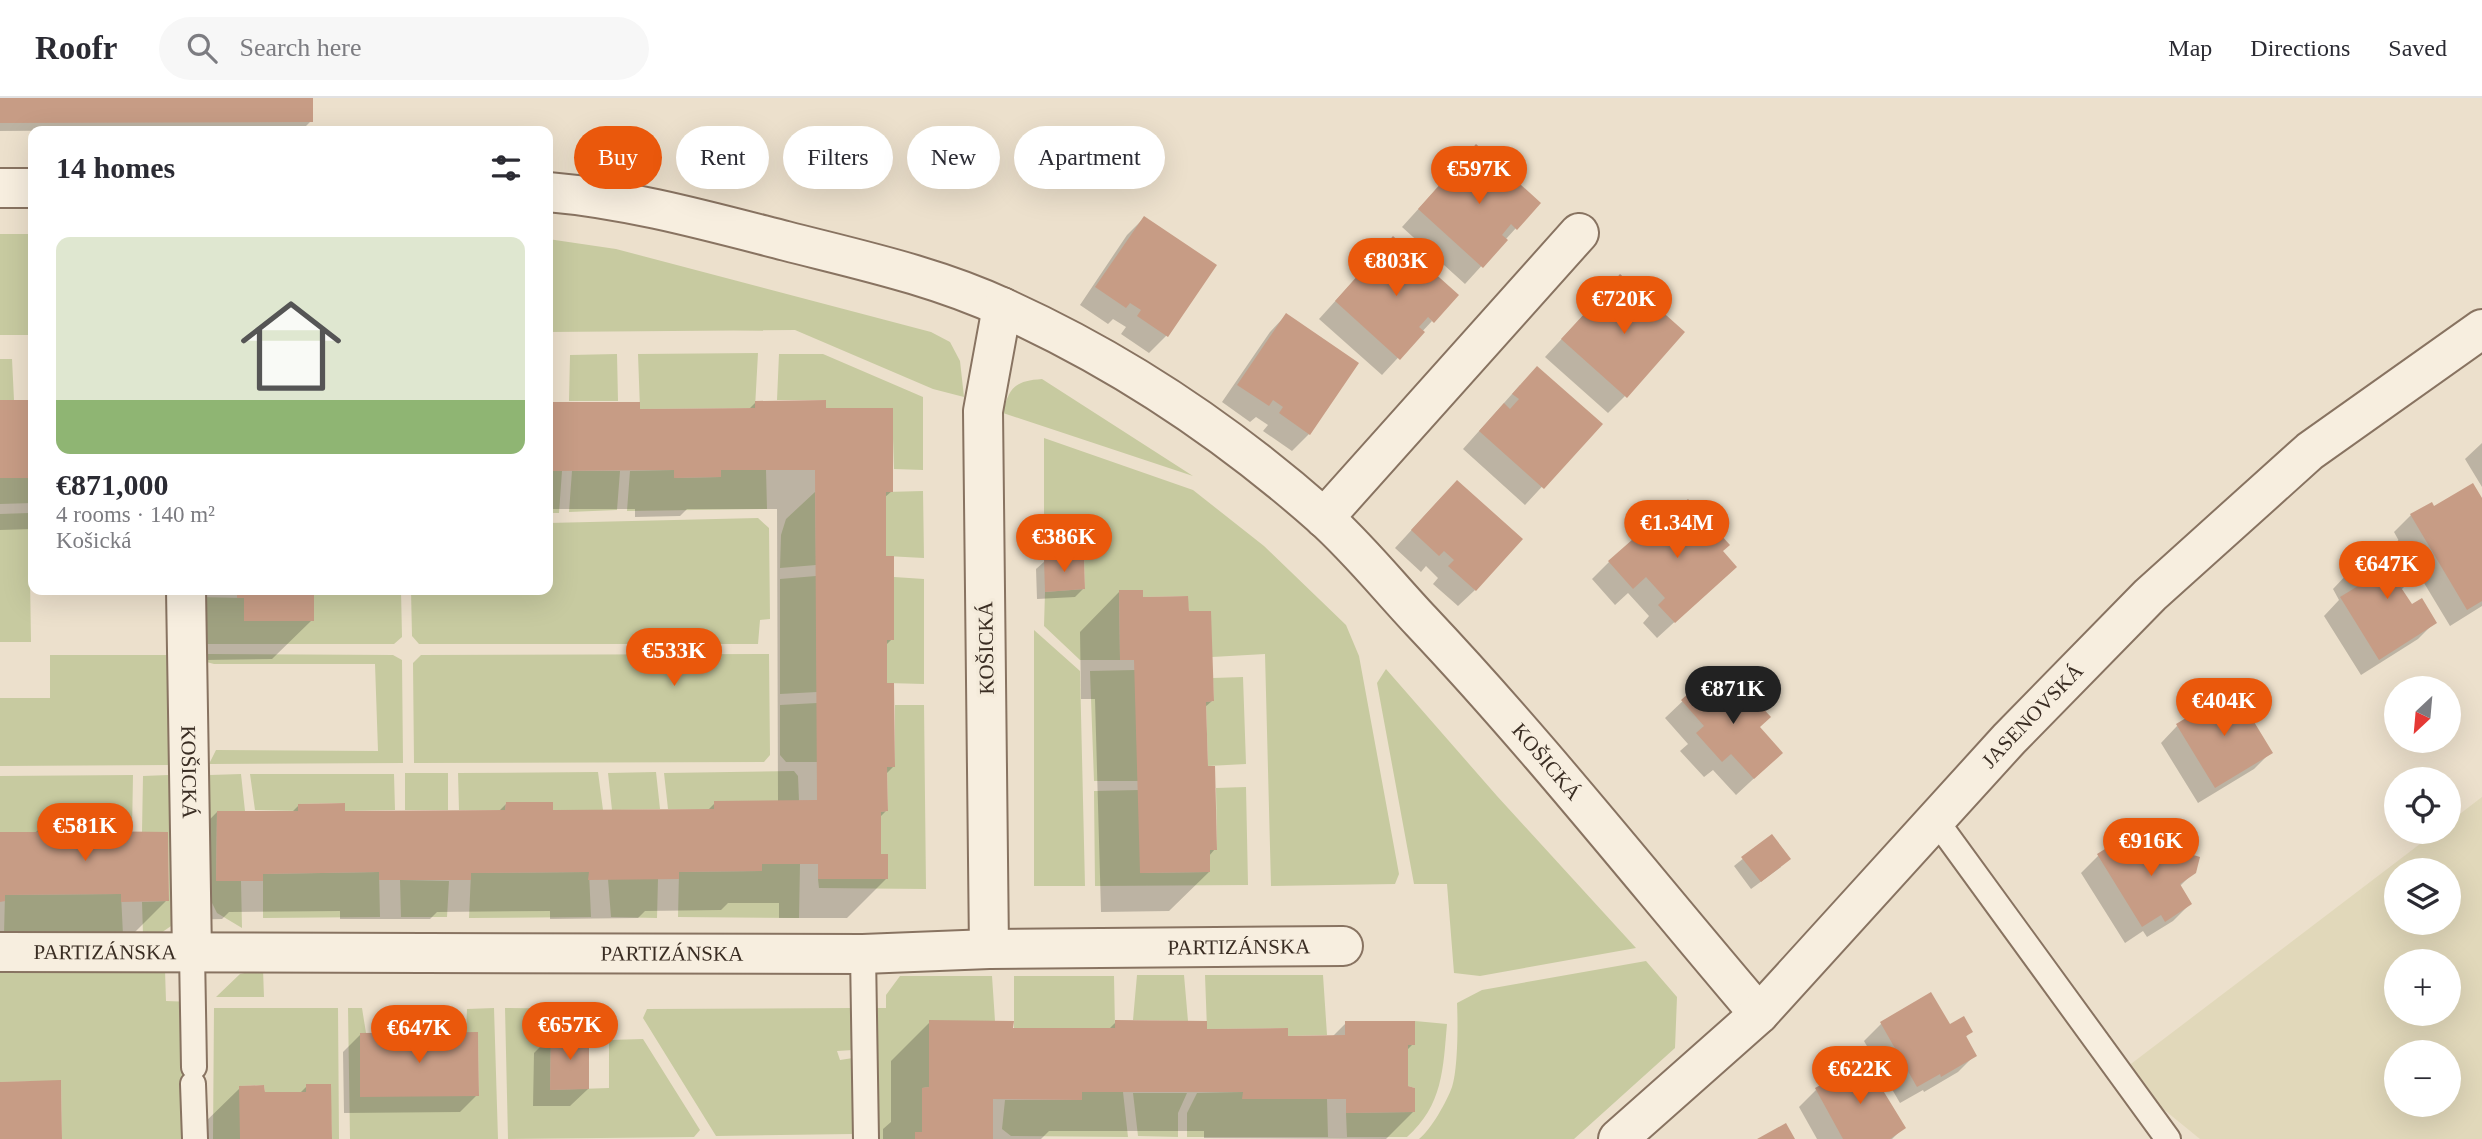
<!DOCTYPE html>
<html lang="en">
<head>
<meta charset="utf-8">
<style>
	:root { --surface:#fff; --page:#f7f7f7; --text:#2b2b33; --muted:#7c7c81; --line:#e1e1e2; --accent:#ea580c }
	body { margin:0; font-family:Georgia,serif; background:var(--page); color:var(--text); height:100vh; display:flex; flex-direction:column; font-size:26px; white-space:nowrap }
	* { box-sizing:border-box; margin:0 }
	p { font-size:23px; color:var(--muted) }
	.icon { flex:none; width:38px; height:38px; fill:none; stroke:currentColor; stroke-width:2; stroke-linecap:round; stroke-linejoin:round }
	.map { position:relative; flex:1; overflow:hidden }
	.side { position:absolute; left:28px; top:28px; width:525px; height:469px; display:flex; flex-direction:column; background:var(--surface); border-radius:14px; box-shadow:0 7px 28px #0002 }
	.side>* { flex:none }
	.banner { position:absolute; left:574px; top:28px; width:665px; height:63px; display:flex; gap:14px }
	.needle { width:46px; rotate:206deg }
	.tools { position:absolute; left:2384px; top:578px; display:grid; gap:14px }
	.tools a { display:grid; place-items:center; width:77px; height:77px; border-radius:50%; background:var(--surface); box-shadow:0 7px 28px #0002; font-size:35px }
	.price { position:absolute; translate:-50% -60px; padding:0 16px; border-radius:24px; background:var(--accent); color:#fff; font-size:23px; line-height:46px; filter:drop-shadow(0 2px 4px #0008) }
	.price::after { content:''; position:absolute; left:50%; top:42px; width:21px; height:16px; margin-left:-10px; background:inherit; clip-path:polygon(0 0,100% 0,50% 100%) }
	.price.on { background:#222; color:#fff }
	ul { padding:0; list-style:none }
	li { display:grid; align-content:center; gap:14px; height:371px; padding:0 28px }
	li+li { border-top:2px solid var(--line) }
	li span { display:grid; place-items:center; height:217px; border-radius:14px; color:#555 }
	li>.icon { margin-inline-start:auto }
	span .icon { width:126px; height:126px; fill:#fffc; stroke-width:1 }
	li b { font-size:30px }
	h2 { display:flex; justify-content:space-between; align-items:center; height:84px; padding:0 28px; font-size:30px }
	.chip { padding:0 24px; border-radius:32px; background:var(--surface); box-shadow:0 7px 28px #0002; font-size:24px; line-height:63px }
	.chip.on { background:var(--accent); color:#fff }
	header { display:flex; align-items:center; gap:42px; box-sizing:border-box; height:98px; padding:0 35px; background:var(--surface); border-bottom:2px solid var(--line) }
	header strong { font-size:33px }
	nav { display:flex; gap:38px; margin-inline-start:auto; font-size:24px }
	.search { width:490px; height:63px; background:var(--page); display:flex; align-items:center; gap:18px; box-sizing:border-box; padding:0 24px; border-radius:38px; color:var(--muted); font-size:26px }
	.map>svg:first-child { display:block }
	.farmland { fill:#e1d8ba; fill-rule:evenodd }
	.green { fill:#c7caa0 }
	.shadow { fill:#0003 }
	.building { fill:#c79c85 }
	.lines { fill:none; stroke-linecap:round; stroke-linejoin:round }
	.service-casing { stroke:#887361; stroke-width:28 }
	.minor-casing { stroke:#887361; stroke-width:42 }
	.tertiary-casing { stroke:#887361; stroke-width:42 }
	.service { stroke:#f7eedf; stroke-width:24 }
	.minor { stroke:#f7eedf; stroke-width:38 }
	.tertiary { stroke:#f7eedf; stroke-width:38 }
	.labels { text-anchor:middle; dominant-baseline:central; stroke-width:7; stroke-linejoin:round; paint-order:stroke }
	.street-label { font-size:21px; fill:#3a2d23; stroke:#f4ebdb }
</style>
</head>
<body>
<header>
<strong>Roofr</strong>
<div class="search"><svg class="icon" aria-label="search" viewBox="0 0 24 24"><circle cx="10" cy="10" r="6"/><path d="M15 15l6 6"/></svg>Search here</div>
<nav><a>Map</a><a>Directions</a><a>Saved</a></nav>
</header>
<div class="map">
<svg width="2482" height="1041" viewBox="0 0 2482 1041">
	<rect width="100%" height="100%" fill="#ece0cc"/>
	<path class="farmland" d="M2482 699V1041H2200L2119 975 2437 733H2448V725ZM2396 772H2448V824H2396ZM2396 863H2448V915H2396ZM2396 954H2448V1006H2396Z"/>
	<path class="green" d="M0 136H33V237H0Z
		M548 141 616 151 931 234 950 244 960 263 964 299 933 291 795 232 548 234Z
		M758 255 755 310 640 311 638 256Z
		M617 256 618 303H569L570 257Z
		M779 256H823L923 299V372L894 371 892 310H826L825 302H777Z
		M0 261H12L14 302H0Z
		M1042 281 1193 378 1003 315C1009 289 1015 283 1042 281Z
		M1044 340 1193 392 1264 448 1346 527 1359 558 1399 776 1395 786 1271 788 1265 556 1212 559 1210 513H1189L1187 498 1143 499 1142 492H1119L1120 562H1080L1044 528 1045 494 1085 491 1084 459 1044 461Z
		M674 372 675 380 721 379V372H766L767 411 627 413 630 373Z
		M548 373H562L559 415H548Z
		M572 373H620L617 412 569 414Z
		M0 380H31L33 405 0 406Z
		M923 393 924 460 886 458V394Z
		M815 394 816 467 780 470 781 437 786 421Z
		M29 415 31 544H0V416Z
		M758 420 769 430 770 521 760 522 758 546H419L412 538 411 492H548V425Z
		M816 478 817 594 780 596V481Z
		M894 479 924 481V586L887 585V542L894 541Z
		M314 492H401L402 539 394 546H206L198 538 196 499 244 500 245 523H313Z
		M1034 532 1080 573 1085 788H1034Z
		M207 556 393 557 402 562 403 665 209 666 216 652 378 653 375 566H214L199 562Z
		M769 556 770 657 764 664 414 665 413 565 421 557Z
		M50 557H168L178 658 169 667 0 668V600H50Z
		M1386 571 1497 698 1636 850 1480 878 1454 875 1447 786H1414L1377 585Z
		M1135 572 1138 683H1094L1090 573Z
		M1243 579 1246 666 1208 668 1206 604 1214 603 1213 580Z
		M817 605V664H786L780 657V607Z
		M895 607H924L926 791 819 790 818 781 888 780V757L881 756V714L888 713 887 669H895Z
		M794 673 798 678 799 703 714 704V711H668L664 675Z
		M598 674 603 712H553V704H506L505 712H459L458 675Z
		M656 674 660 711 612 712 608 675Z
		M405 675H448V712H405Z
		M241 676 245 713H217L216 783H241L242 830 217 815 204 789 202 686 210 677Z
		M250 676H394L395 712 345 713V705L298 706V713L255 712Z
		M133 677 132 734 87 733V727H41L40 734H0V678Z
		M168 677 178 687 174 826 158 837H143L142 804 169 803 168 735 142 734 143 678Z
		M1246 689 1248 787 1095 788 1094 693 1139 692 1141 775 1210 774V752L1217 751 1216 690Z
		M762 766H800L799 820 678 819 679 774 762 773Z
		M379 774 380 819 263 820V776Z
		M589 774 591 819 469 820 471 775Z
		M608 781H658L657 820 611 819Z
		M400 782 449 783 447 819H401Z
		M121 796 123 837 4 836 5 797Z
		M1646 863 1677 899 1675 950 1574 1041H1419C1431 1032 1447 1003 1452 989 1458 971 1458 925 1457 905L1482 892Z
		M263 871 264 899H216L240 876Z
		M0 872H165L166 903 193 904V1041H62L61 983 0 984Z
		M1137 877H1184L1188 923 1133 922Z
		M1205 877H1323L1327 937 1288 938V930L1207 931Z
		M900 878H992L995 923 929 989 922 990V1034H915V1041H875V910H886V897Z
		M1014 878H1114L1115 930H1014Z
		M214 910H338L339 1041H332L330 986H307L306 994H265L264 987 240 988V1041H213Z
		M348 910H362L366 935 360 936V998H479L478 935 466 934 467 911 494 910 498 1041H350Z
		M505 910 590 911 589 935 551 937 550 992 609 990V942L643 941 700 1032 694 1039 508 1041Z
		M852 910 853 952 837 953 840 962 853 960V1036L716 1038 643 920 647 911Z
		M1415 923 1447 926C1443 971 1443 1007 1407 1039H1347L1346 1015 1415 1014V990L1408 988V947L1415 946Z
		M1082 994H1123L1128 1039 1011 1038 1002 1031 1005 1002H1082Z
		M1243 994V1001H1327L1328 1039H1187V1015L1197 995Z
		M1133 995H1187L1178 1015V1039L1138 1038Z"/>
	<path class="shadow" d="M0 0H311V23L303 31 0 33Z
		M1460 65 1516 130 1465 186 1402 129Z
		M1144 120 1214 167 1166 238 1149 255 1121 236 1126 229 1113 221 1108 226 1080 207 1127 137Z
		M1377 157 1432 223 1382 277 1319 221Z
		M1604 195 1625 298 1608 315 1545 259Z
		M1286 217 1309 336 1292 353 1263 333 1268 327 1256 319 1250 324 1222 304 1270 234Z
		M1520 287 1600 326 1525 407 1463 351Z
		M0 304H33V431L0 432Z
		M756 304 824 311 892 393 884 400 885 459 892 541 885 548V563L893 669 886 676V713L879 720V758L887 780 847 820H779V805H728L721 812 645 813 638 820 550 821V813L437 814 430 821H340V813L229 814 222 821 177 822 178 754 217 714H292L299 707 343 714 499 713 506 706 552 714 707 713 715 705H778L777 411H687L680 418 635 419V411H548V305L638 312 749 311Z
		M2482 345V389L2465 361Z
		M1440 401 1475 492 1458 508 1433 486 1438 480 1426 468 1421 474 1395 450Z
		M2482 403V508L2450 528 2418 475 2401 492 2411 508 2435 524 2418 541 2361 577 2324 518 2339 502 2333 491 2349 474 2399 443 2394 434 2411 417 2434 410Z
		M1721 454 1717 485 1657 540 1643 525 1649 518 1628 495 1615 507 1592 481 1609 464Z
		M1045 463 1083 491 1075 499 1037 501 1036 471Z
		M197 492H312V522L272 561 205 562Z
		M1119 494 1141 501 1212 603 1204 610 1206 670 1215 751 1209 758V774L1169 813 1101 814 1095 601H1081L1080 534Z
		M1709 578 1758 630 1763 672 1736 697 1713 672 1704 679 1680 653 1688 646 1665 620Z
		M2177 628 2271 654 2254 671 2198 705 2161 645Z
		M41 729 86 735 167 802 127 842H83L82 835H0V736H34Z
		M1771 738 1781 769 1751 791 1734 768Z
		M2128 739 2144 763 2194 774 2179 789 2190 806 2173 823 2147 839 2143 833 2125 845 2081 775 2098 758Z
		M1931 896 1950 929 1971 933 1965 940 1975 957 1958 974 1924 994 1923 992 1900 1005 1864 943 1881 926Z
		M930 924 1012 932H1108L1116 924 1286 939H1332L1346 925 1413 946 1406 953V990L1414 1013 1386 1041 1204 1040V1033H1049L1041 1041H883V1031L891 1024V963Z
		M360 937 477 997 460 1014 344 1015 343 954Z
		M551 938 588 991 570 1008H533L534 955Z
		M307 988 330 1041H201L200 1029 240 990 263 996H299Z
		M1816 992 1903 1030 1892 1041H1817L1799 1009Z"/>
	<path class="building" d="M0 0H313V24L0 25Z
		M1476 46 1541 105 1517 132 1511 126 1502 137 1508 142 1483 170 1418 111Z
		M1144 118 1217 167 1168 239 1137 218 1141 212 1130 205 1126 210 1095 189Z
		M1393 138 1459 197 1434 225 1428 219 1419 229 1425 234 1400 262 1335 203Z
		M1620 176 1685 234 1627 300 1561 241 1586 214 1591 219 1596 214 1601 208 1595 204Z
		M1286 215 1359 265 1310 337 1279 315 1283 309 1273 302 1269 308 1237 287Z
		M1537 268 1603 326 1544 391 1479 333 1504 305 1510 311 1519 301 1512 296Z
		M0 302H33V380H0Z
		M826 302V310H893V394H886V458H894V542H887V585H894L895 669H887L888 713 881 714V756H888V781H818V766H762V773L679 774V781L588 782 589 774 471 775V782H379V774L263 776V783H216L217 713H298V706L345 705V713L505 712 506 704H553V712L714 711V703L817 702 815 372H721V379L674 380V372L548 373V304H640V311L755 310V303Z
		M1457 382 1523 441 1476 493 1448 468 1454 462 1444 453 1439 458 1411 432Z
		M2473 385 2482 400V503L2467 512 2410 416 2432 404 2434 408Z
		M1688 401 1730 447 1723 453 1737 469 1675 525 1658 507 1665 500 1646 479 1633 491 1608 463 1641 434 1646 439Z
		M2399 442 2420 475 2400 488 2412 506 2422 500 2437 525 2379 562 2340 499 2358 488 2348 473Z
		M1084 459 1085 491 1045 494 1044 461Z
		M237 492H314V523H244V500H237Z
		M1119 492H1143V499L1188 498 1189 513H1211L1214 603 1206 604 1208 668H1215L1217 752H1210V774L1140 775 1134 562H1120Z
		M1710 576 1733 601 1744 590 1771 619 1760 629 1783 655 1754 681 1731 656 1722 664 1696 635 1704 628 1681 602Z
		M2234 591 2273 655 2215 690 2176 626Z
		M40 727H87V733L168 734 169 803 121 804V796L5 797V803L0 804V734H40Z
		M1772 736 1791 761 1761 784 1741 759Z
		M2129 736 2144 760 2177 740 2187 755 2200 759 2196 775 2180 786 2192 806 2165 824 2161 817 2142 829 2097 756Z
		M1931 894 1950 926 1964 918 1973 934 1966 938 1977 958 1941 979 1940 976 1917 989 1880 924Z
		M929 922 1014 923 1013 930H1115V922L1207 923V931L1288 930V938L1345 937V923H1415V947H1408V988L1415 990V1014L1346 1015V1001H1242L1243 994H1082V1002L993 1001V1041H915V1034H922V990L929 989Z
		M478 934 479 998 360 999V935Z
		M589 935V991L550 992 551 937Z
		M1865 963 1906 1030 1890 1041H1843L1815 990Z
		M61 982 62 1041H0V984Z
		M306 986H331L332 1041H240L239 988 264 987 265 994H306Z
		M1786 1025 1795 1041H1757Z"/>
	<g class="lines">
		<g class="service-casing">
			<path id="service" d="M1935 721 2168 1041
				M192 855 194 969
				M863 856 866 1041
				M193 986 195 1041"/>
		</g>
		<g class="minor-casing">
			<g id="minor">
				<path d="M0 90H33"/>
				<path id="s1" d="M548 94C629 101 708 123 786 143 860 162 935 178 1004 210 1119 262 1228 335 1322 418 1357 449 1389 489 1421 523 1540 649 1647 785 1759 916"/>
				<path d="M1324 420 1579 135"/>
				<path id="s2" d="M186 492 192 855"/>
				<path d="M989 851 983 313 1002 209"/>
				<path id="s3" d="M0 854 863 856 989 851 1343 848"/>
			</g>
		</g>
		<g class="tertiary-casing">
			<g id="tertiary">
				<path id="s4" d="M1618 1041 1759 916 2009 641 2150 497 2310 353 2482 231"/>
			</g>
		</g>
		<use href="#service" class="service"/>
		<use href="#minor" class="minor"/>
		<use href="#tertiary" class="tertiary"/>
	</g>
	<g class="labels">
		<g class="street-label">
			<text transform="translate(986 550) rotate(-91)">KOŠICKÁ</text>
			<text stroke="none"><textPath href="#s4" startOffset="593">JASENOVSKÁ</textPath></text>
			<text stroke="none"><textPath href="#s1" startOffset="1186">KOŠICKÁ</textPath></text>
			<text stroke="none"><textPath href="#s2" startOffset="182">KOŠICKÁ</textPath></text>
			<text stroke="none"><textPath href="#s3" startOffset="1239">PARTIZÁNSKA</textPath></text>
			<text stroke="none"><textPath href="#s3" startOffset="105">PARTIZÁNSKA</textPath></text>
			<text stroke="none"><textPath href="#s3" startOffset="672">PARTIZÁNSKA</textPath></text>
		</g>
	</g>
</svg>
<div class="tools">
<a><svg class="needle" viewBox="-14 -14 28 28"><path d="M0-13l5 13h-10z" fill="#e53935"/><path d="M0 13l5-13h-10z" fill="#7c7c81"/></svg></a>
<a><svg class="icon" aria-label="locate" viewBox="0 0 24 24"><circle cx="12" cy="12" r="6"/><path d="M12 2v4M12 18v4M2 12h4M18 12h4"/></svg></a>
<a><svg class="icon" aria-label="layers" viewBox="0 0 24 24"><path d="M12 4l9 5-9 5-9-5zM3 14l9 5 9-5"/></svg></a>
<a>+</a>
<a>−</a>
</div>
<b class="price" style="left:1479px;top:108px">€597K</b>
<b class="price" style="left:1396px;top:200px">€803K</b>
<b class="price" style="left:1624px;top:238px">€720K</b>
<b class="price" style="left:1677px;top:462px">€1.34M</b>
<b class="price" style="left:1064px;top:476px">€386K</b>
<b class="price" style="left:2387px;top:503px">€647K</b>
<b class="price" style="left:674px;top:590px">€533K</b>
<b class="price on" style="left:1733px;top:628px">€871K</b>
<b class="price" style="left:2224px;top:640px">€404K</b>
<b class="price" style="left:85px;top:765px">€581K</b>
<b class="price" style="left:2151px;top:780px">€916K</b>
<b class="price" style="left:570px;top:964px">€657K</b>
<b class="price" style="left:419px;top:967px">€647K</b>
<b class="price" style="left:1860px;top:1008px">€622K</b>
<div class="banner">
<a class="chip on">Buy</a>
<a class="chip">Rent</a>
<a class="chip">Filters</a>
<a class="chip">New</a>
<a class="chip">Apartment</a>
</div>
<section class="side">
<h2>14 homes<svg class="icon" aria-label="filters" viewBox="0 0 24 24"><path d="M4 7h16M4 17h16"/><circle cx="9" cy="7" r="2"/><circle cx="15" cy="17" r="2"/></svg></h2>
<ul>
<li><span style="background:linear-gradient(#dfe7d0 75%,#8fb573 0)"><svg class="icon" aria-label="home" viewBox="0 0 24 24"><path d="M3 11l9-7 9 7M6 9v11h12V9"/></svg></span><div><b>€871,000</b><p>4 rooms · 140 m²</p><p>Košická</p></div></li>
</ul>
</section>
</div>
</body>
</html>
